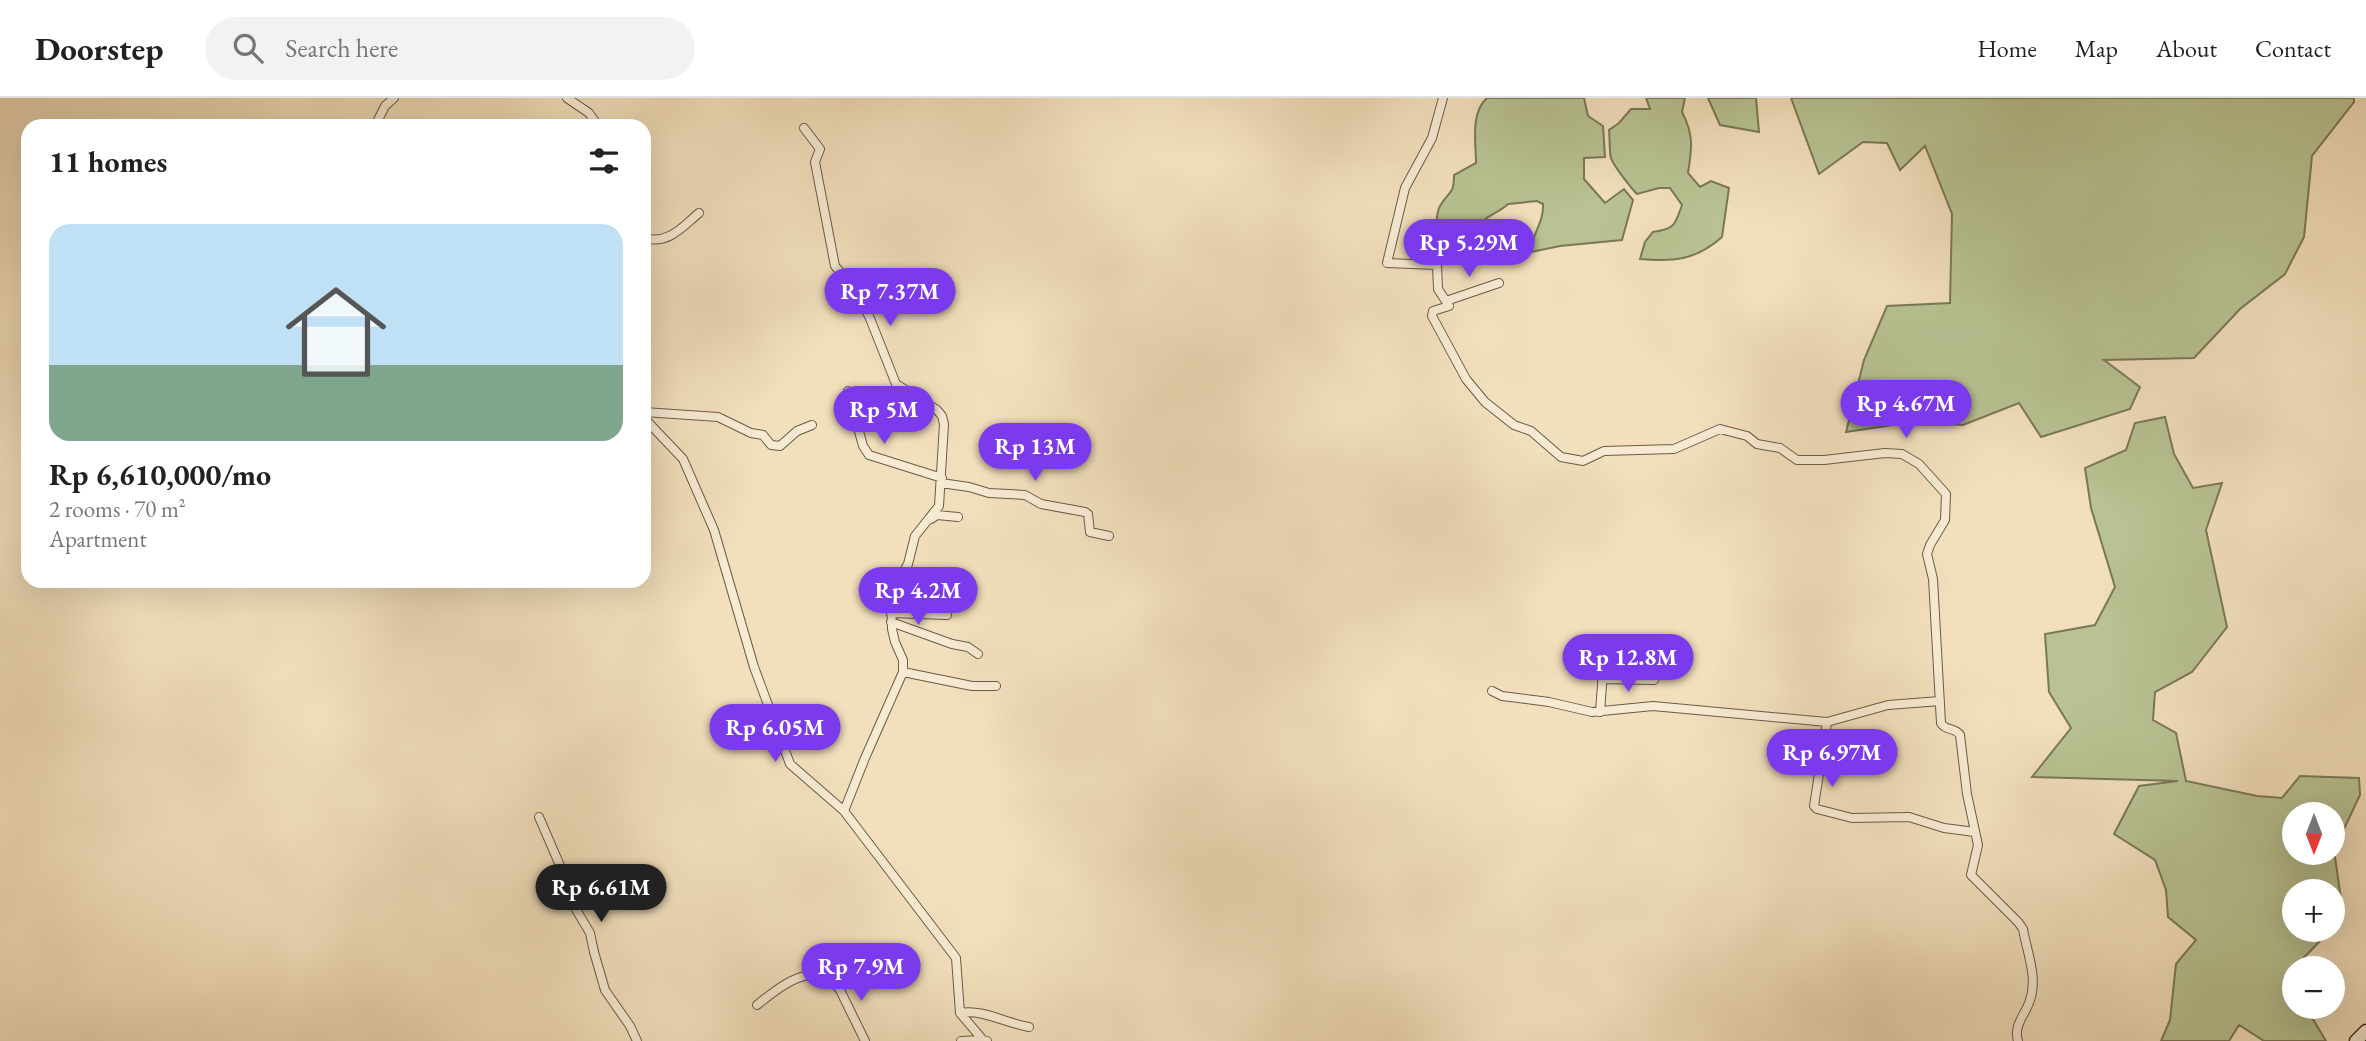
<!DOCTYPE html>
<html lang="en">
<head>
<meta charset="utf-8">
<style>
	:root { --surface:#fff; --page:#f2f2f2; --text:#202124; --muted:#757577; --line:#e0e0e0; --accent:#7c3aed }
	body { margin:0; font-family:"EB Garamond",serif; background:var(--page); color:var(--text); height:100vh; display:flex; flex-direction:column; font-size:26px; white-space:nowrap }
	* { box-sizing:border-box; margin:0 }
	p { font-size:23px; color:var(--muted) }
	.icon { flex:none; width:38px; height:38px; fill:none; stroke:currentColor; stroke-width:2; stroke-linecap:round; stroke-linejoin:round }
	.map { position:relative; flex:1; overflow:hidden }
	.panel { position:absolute; left:21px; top:21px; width:630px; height:469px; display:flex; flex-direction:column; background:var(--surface); border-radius:21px; box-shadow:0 7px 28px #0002 }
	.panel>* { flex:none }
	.needle { width:46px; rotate:180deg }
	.buttons { position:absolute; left:2282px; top:704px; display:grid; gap:14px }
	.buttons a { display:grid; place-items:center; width:63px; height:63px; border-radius:50%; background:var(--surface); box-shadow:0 7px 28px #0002; font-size:35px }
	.price { position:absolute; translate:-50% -60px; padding:0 16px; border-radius:24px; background:var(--accent); color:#fff; font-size:23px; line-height:46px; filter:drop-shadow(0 2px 4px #0008) }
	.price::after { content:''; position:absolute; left:50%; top:42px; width:21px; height:16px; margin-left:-10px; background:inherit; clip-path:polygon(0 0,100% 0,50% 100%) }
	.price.selected { background:#222; color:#fff }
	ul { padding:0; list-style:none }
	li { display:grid; align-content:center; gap:14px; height:371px; padding:0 28px }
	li+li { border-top:2px solid var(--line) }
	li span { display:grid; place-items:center; height:217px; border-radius:21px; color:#555 }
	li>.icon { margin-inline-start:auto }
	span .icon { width:126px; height:126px; fill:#fffc; stroke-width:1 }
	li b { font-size:30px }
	h2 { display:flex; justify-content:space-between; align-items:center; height:84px; padding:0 28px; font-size:30px }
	header { display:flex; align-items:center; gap:42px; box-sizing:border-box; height:98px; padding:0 35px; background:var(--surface); border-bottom:2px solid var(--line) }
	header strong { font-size:33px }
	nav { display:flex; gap:38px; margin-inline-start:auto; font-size:24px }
	.search { width:490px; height:63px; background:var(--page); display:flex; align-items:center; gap:18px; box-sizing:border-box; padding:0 24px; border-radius:38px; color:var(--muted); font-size:26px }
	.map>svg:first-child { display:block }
	.green { fill:#b8c292; stroke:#7a7858; stroke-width:2; fill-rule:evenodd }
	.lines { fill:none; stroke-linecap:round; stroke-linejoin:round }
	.street-casing { stroke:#6a5b46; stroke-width:10 }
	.secondary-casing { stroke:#3d2f1f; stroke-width:15 }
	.street { stroke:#f7ead3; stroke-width:8 }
	.secondary { stroke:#f7ead3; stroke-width:12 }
</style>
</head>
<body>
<header>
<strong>Doorstep</strong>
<div class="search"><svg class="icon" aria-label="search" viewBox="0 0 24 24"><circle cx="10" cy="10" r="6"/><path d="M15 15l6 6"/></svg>Search here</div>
<nav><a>Home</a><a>Map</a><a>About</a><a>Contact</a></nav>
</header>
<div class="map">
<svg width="2366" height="943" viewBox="0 0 2366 943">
	<rect width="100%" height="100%" fill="#f2dfbc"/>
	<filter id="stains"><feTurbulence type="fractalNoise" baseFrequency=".00286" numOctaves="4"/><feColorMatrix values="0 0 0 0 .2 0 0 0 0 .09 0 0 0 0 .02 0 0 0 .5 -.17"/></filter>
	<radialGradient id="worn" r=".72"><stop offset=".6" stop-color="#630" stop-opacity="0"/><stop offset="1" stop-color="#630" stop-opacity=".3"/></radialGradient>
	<path class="green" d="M1487 0H1584L1588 18 1603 28 1605 59 1584 60V81L1605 105 1624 91 1633 102 1622 142 1560 148 1531 154C1531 136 1544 126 1543 106L1537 103 1508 106C1499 115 1484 118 1478 129H1453L1436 132C1437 124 1436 115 1440 108 1449 92 1454 98 1454 77L1476 65C1476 45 1470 15 1487 0Z
		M1646 0H1685L1682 14C1694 37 1692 50 1688 75L1700 89 1711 83 1729 90 1722 139C1696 162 1674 164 1640 161L1645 144 1653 134C1675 131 1675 127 1682 107L1670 90H1659L1637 96C1631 90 1613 67 1611 60 1609 52 1610 41 1609 32L1619 25 1631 11H1650Z
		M1708 0H1756L1759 34 1720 27Z
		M1791 0H2354V4L2312 58 2304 139 2285 176 2240 211 2194 260 2104 262 2140 289 2130 311 2041 339 2019 305 1963 327 1913 324 1846 334 1864 262 1887 208 1950 205 1952 116 1925 48 1900 72 1887 45 1863 44 1819 76Z
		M2165 319 2174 356 2193 390 2222 385 2206 432 2227 529 2192 574 2155 594 2153 622 2176 635 2186 683 2257 698 2282 700 2300 678 2359 680 2360 697 2334 752 2342 808 2333 823V793H2294V831H2328L2319 844 2288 876 2294 889V908H2305L2326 943H2264L2239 927 2229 943H2161L2170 922 2176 866 2196 842 2168 819 2166 792 2155 762 2114 736 2139 688 2178 683 2032 679 2071 630 2049 594 2045 536 2095 527 2115 489 2091 410 2085 370 2126 352 2135 325ZM2294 716H2333V754H2294Z"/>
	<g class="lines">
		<g class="street-casing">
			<path id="street" d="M567 0 589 15 598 28
				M1443 0 1432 40 1405 90 1387 165 1437 167 1438 191 1449 208 1433 213 1432 218 1466 281 1485 304 1514 327 1531 333 1561 359 1583 363 1604 353 1674 351 1720 331 1747 338 1757 346 1780 350 1797 362H1824L1885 355 1902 356 1919 366 1946 396 1945 422 1930 447 1927 456 1933 481 1941 625C1945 633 1955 629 1960 637L1967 696 1978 747 1971 777 2018 824 2023 831C2027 855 2038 879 2030 902 2026 916 2013 927 2018 943
				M192 28H195
				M375 28 385 8 394 0
				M804 30 820 51 815 64 835 168 852 188 869 218 896 286 937 312 942 318 944 326 939 408 915 438 908 466 891 497 892 531 895 544 903 562V574L865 660 844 713
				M644 140C669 147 683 128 699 115
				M1446 203 1499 185
				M848 293 863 348 869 357 942 380
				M644 314 718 319 751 335 763 337 771 347 780 348 797 333 812 327
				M644 320 683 361 714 432 754 569 790 666 844 713 956 860 960 915 983 942 987 943
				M941 385 969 389 989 395 1025 397 1041 406 1085 414 1088 416 1090 434 1109 438
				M931 421 937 417 958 419
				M891 515 947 517
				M891 524 952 546 968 549 978 556
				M903 574 972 588H996
				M1602 581 1654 582
				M1492 593 1502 598 1549 604 1592 614 1653 608 1827 624
				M1940 603 1888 607 1827 624 1814 708 1817 711 1852 720 1909 719 1944 730 1975 734
				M1600 614 1605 546
				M539 719 571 793 574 808 590 835 594 854 605 892 630 928 637 943
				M757 907C777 891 800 871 828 878L840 892 865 943
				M960 915C984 911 1005 925 1029 929
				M961 943 983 942"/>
		</g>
		<g class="secondary-casing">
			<path id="secondary" d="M2356 943 2366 933"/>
		</g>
		<use href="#street" class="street"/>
		<use href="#secondary" class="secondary"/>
	</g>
	<rect width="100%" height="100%" filter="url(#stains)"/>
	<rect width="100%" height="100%" fill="url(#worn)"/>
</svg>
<div class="buttons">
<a><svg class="needle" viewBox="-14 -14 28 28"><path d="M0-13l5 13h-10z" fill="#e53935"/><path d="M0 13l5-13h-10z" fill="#757577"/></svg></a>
<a>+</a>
<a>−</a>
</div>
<b class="price" style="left:1469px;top:181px">Rp 5.29M</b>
<b class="price" style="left:890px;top:230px">Rp 7.37M</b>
<b class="price" style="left:1906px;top:342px">Rp 4.67M</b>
<b class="price" style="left:884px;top:348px">Rp 5M</b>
<b class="price" style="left:1035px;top:385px">Rp 13M</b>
<b class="price" style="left:918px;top:529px">Rp 4.2M</b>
<b class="price" style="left:1628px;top:596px">Rp 12.8M</b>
<b class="price" style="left:775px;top:666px">Rp 6.05M</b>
<b class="price" style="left:1832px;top:691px">Rp 6.97M</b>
<b class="price selected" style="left:601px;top:826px">Rp 6.61M</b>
<b class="price" style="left:861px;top:905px">Rp 7.9M</b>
<section class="panel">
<h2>11 homes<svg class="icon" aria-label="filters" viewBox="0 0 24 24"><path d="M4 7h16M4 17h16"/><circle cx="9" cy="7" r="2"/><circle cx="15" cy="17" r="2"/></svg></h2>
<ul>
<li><span style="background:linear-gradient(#bfe0f5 65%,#7fa58c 0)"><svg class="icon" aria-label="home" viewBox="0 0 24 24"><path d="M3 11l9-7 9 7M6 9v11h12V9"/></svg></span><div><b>Rp 6,610,000/mo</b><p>2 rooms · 70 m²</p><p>Apartment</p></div></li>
</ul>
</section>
</div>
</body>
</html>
